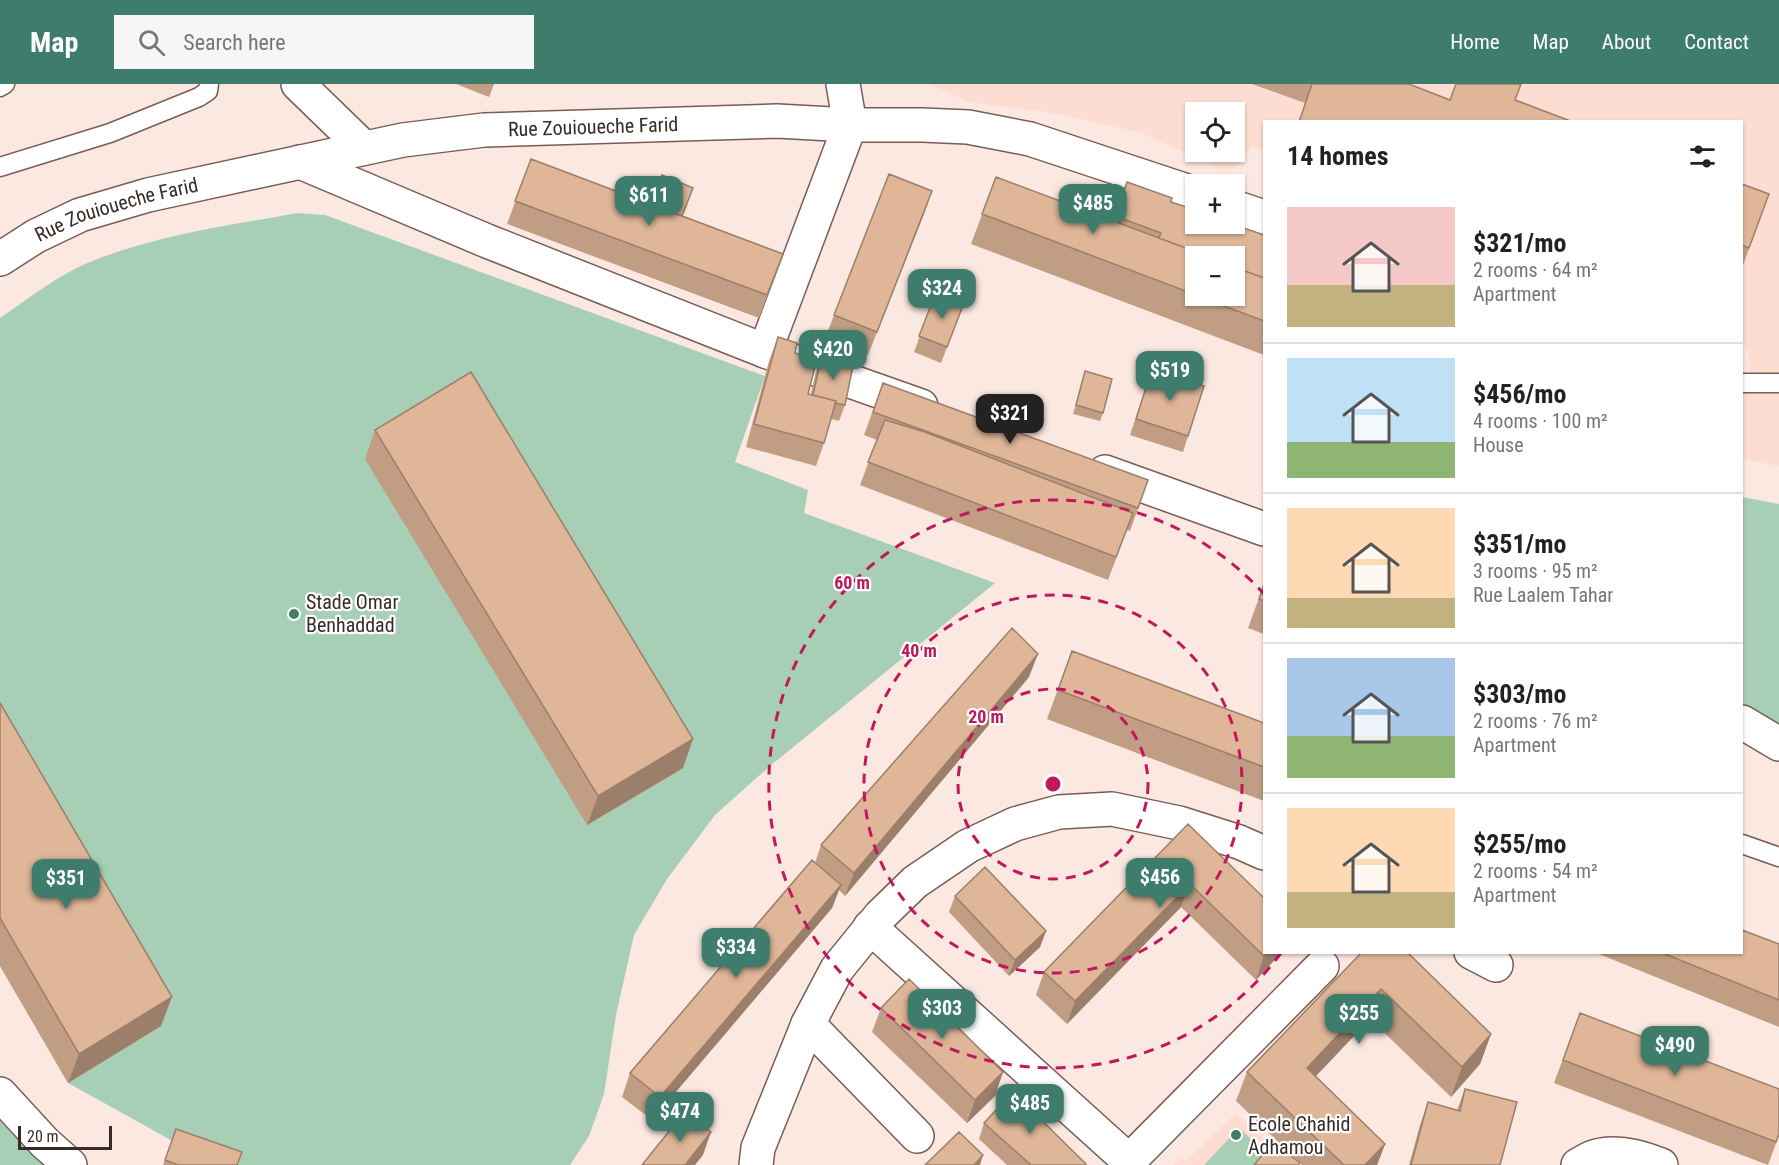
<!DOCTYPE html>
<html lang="en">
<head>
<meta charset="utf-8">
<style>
	:root { --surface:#fff; --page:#f6f6f6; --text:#222; --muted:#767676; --line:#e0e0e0; --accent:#3e7d6b }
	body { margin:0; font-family:"Roboto Condensed",sans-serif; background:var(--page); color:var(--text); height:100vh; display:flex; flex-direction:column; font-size:22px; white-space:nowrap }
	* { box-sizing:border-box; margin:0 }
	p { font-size:20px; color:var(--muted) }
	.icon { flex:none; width:33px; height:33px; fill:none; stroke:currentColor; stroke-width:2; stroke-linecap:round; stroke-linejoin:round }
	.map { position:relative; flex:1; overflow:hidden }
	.panel { position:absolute; left:1263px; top:36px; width:480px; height:834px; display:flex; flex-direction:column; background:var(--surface); border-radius:0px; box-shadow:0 2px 4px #0004 }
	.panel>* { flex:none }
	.controls { position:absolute; left:1185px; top:18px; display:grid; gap:12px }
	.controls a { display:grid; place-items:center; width:60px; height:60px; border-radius:0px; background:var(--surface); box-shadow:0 2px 4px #0004; font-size:30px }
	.scale { position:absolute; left:18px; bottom:15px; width:94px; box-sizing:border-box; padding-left:6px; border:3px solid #362b26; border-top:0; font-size:16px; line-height:21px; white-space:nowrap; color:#362b26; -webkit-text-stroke:4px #fff; paint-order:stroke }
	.price { position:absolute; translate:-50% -51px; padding:0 14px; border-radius:12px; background:var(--accent); color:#fff; font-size:20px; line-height:39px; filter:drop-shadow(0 2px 3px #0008) }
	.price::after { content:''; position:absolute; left:50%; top:36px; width:18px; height:14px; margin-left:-9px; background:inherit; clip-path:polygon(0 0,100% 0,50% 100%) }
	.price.selected { background:#222; color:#fff }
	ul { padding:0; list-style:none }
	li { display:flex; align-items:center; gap:18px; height:150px; padding:0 24px }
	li+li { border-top:2px solid var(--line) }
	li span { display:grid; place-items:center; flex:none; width:168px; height:120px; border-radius:0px; color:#555 }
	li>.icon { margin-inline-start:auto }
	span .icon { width:72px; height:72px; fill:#fffc; stroke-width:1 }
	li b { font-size:26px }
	h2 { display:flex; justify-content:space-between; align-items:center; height:72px; padding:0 24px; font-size:26px }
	header { display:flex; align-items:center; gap:36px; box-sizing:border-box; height:84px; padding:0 30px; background:var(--accent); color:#fff }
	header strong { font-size:28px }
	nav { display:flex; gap:33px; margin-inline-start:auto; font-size:21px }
	.search { width:420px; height:54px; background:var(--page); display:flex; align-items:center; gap:15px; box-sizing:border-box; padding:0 21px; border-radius:0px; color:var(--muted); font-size:22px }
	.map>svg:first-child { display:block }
	.built { fill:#fdddd1; fill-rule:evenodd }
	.green { fill:#a7cfb5 }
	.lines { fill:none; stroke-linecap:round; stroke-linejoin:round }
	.lane-casing { stroke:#785d54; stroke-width:21 }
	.street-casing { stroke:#785d54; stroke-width:36 }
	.secondary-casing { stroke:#785d54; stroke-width:36 }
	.lane { stroke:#fff; stroke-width:18 }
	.street { stroke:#fff; stroke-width:33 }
	.secondary { stroke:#fff; stroke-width:33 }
	.wall { fill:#c09d83; fill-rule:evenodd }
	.shaded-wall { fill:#9c7f6a }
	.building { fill:#dfb698; stroke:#9c7f6a; stroke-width:1.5 }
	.ring { fill:none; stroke:#c2185b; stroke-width:3; stroke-dasharray:10 8 }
	.poi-dot { fill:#3e7d6b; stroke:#fff; stroke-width:2 }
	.labels { text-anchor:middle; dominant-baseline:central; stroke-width:4.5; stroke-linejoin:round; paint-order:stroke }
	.street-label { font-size:20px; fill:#362b26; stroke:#fff }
	.poi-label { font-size:20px; fill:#362b26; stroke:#fff; text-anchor:start }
	.centre { fill:#c2185b; stroke:#fff; stroke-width:3 }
	.ring-label { font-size:18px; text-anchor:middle; font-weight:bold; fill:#c2185b; stroke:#fff; stroke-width:4.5; stroke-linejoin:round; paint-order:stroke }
</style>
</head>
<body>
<header>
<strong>Map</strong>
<div class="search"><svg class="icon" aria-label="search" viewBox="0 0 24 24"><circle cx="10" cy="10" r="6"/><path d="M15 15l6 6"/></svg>Search here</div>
<nav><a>Home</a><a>Map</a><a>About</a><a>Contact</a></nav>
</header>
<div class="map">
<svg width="1779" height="1081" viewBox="0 0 1779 1081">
	<rect width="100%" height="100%" fill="#fbe8e1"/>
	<path class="built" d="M928 0H1779V382L1742 375V304L1750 285 1748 268 1742 254V38H1264V66L1251 62 1243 76 1233 84 1221 85 1142 49 1058 30 969 18ZM1196 28H1234V68H1196Z
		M1236 1029 1292 1081H1173L1180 1074 1186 1077Z"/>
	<path class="green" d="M297 129 325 131 765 292 735 378 808 406 804 429 995 499 770 682 715 731 667 795 634 851 616 931 604 1010 589 1052 570 1081H216L68 999 0 882V234C29 214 58 191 90 178 156 151 227 142 297 129Z
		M1742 413 1779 420V641L1742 619Z
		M0 1033 49 1081H0Z
		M1239 1044 1280 1081H1204Z"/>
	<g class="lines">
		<g class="lane-casing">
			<path id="lane" d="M0 3 5 0
				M0 83 110 49 199 13 208 7 209 0
				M1742 299H1779
				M1742 760 1779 773"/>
		</g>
		<g class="street-casing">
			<g id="street">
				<path d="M298 0 364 64"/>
				<path d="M300 78 487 157 765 267 921 322"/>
				<path d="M1234 123 1264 133"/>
				<path id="s1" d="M0 175 36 152 80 131 148 111 403 56 484 46 777 37 850 41H922L968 43 1030 55 1196 110"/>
				<path d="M765 267 850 41 843 0"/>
				<path d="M1105 388 1264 445"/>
				<path d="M1742 638 1779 660"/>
				<path d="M870 843 1129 1077 1322 882"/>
				<path d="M1471 868 1496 881"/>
				<path d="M808 940 917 1052"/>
				<path d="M756 1081 758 1064 808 940 837 885 880 832 915 798 968 762 1015 740 1059 728 1112 725 1179 739 1239 758 1264 769"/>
				<path d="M1578 1081C1582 1079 1587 1076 1591 1074 1612 1065 1641 1073 1661 1081"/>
			</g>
		</g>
		<g class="secondary-casing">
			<path id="secondary" d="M0 1010 45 1059 70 1081"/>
		</g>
		<use href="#lane" class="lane"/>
		<use href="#street" class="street"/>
		<use href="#secondary" class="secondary"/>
	</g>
	<path class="wall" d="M456 0H494L489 13Z
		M1252 0H1409L1450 16H1515L1305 19Z
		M531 75 783 170 759 234 507 140Z
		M996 93 1113 137 1127 98 1171 118 1264 151V271L971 160ZM1196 172 1234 212H1196Z
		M1742 100 1769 110 1742 184Z
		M932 107 868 271 825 255 834 231Z
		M936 208 964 219 941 279 914 268Z
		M778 253 795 269 808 310H811L815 291 821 275 845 321 839 337 831 335 824 359 816 382 746 363 769 277Z
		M1152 285 1188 352 1183 368 1130 351Z
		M1085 287 1103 329 1100 337 1073 330Z
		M883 299 1148 396 1130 447 1127 446 1108 496 860 401 877 356 864 351Z
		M375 346 683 684 587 741 365 375Z
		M1264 500V550L1248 544Z
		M1072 567 1264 639V717L1047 635Z
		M1029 593 845 812 839 806 832 824 652 1036 622 1013 630 989 815 779 821 761Z
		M0 619 161 942 68 999 0 882Z
		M1188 740 1282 868 1256 896 1181 823 1067 940 1036 911 1044 888Z
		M955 812 1046 847 1040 863 1009 892 949 828Z
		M1779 860V943L1594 868H1742Z
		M1362 868 1491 950 1480 980 1451 1013 1370 935 1316 992 1385 1060 1377 1081H1302L1236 1017 1247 988Z
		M881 924 995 1012 967 1039 872 948Z
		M1580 929 1779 1051 1768 1081 1554 999Z
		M1465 1005 1500 1081H1409L1420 1041 1428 1018 1457 1026Z
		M984 1039 1085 1081H1007L979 1055Z
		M176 1045 237 1081H163Z"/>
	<path class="shaded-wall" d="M932 107 924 130 868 271 877 248Z
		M1038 570 1029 593 845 812 854 789Z
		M693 655 683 684 587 741 598 712Z
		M1190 800 1181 823 1067 940 1075 917Z
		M841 801 832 824 652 1036 660 1013Z
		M1046 847 1040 863 1009 892 1015 876Z
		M1268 868H1282L1256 896 1264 872Z
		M1381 905 1370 935 1296 1013 1307 984Z
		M172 913 161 942 68 999 79 970Z
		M1491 950 1480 980 1451 1013 1462 983Z
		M1003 988 995 1012 967 1039 975 1016Z
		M711 1048 703 1071 695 1081H685Z
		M1385 1060 1377 1081H1365Z
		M983 1071 980 1081H974Z"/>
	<path class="building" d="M1312 0H1409L1450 16 1456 0H1521L1515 16 1573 38H1299Z
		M531 75 783 170 767 211 515 117Z
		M889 90 932 107 877 248 834 231Z
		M662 91 693 104 682 132 650 120Z
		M996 93 1207 172H1196V211L982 130Z
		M1127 98 1172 114 1171 118 1196 126V140H1232L1264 151V194L1234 183V172H1207L1159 154 1161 149 1115 132Z
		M1742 100 1769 110 1749 164 1742 161Z
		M1234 183 1264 194V237L1197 212H1234Z
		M936 208 964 219 947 263 919 252Z
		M778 253 797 259 795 269 817 275 808 310 836 317 824 359 754 340Z
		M821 275 853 282 845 321 835 319 836 317 813 311Z
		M1152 285 1204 302 1188 352 1136 335Z
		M1085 287 1112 295 1103 329 1076 321Z
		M471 288 693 655 598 712 375 346Z
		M883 299 1148 396 1138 424 873 328Z
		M885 336 925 348 1133 429 1116 473 868 378Z
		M1264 500V517L1259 515Z
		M1012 544 1038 570 854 789 821 761Z
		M1072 567 1264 639V683L1058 606Z
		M0 619 172 913 79 970 0 834Z
		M1188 740 1264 814V868H1268L1264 872 1190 800 1075 917 1044 888Z
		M812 776 841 801 660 1013 630 989Z
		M985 783 1046 847 1015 876 955 812Z
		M1742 846 1779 860V916L1660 868H1742Z
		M1362 868H1407L1491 950 1462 983 1381 905 1307 984 1385 1060 1365 1081H1344L1247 988Z
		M909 895 1003 988 975 1016 881 924Z
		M1580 929 1779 1005V1050L1776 1058 1563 976Z
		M1465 1005 1517 1018 1500 1081H1411L1428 1018 1460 1027Z
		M1013 1008 1086 1080 1085 1081H1031L984 1039Z
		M686 1026 711 1048 685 1081H642Z
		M176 1045 242 1068 237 1081H178L165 1076Z
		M959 1048 983 1071 974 1081H925Z
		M1273 1058 1300 1079 1298 1081H1254Z"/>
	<g class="ring">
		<circle cx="1053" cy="700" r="95"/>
		<circle cx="1053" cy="700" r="189"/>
		<path d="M1281 869A284 284 0 1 1 1264 510"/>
	</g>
	<g class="poi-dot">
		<circle cx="294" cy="530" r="6"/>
		<circle cx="1236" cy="1051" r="6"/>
	</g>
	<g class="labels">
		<g class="street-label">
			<text stroke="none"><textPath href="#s1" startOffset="614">Rue Zouioueche Farid</textPath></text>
			<text stroke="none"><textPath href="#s1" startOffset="128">Rue Zouioueche Farid</textPath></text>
		</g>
		<g class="poi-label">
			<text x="306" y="518">Stade Omar<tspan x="306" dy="23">Benhaddad</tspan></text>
			<text x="1248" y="1040">Ecole Chahid<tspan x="1248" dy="23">Adhamou</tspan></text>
		</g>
	</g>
	<circle cx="1053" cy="700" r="9" class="centre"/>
	<g class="ring-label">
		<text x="852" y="505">60 m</text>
		<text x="919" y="573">40 m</text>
		<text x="986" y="639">20 m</text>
	</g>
</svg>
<div class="controls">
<a><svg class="icon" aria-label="locate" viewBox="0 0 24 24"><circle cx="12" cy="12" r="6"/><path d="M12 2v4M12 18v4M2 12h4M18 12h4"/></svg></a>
<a>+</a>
<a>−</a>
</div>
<div class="scale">20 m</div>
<b class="price" style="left:649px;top:143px">$611</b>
<b class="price" style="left:1093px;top:151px">$485</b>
<b class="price" style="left:942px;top:236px">$324</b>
<b class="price" style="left:833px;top:297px">$420</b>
<b class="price" style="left:1170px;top:318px">$519</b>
<b class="price selected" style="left:1010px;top:361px">$321</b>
<b class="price" style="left:1160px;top:825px">$456</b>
<b class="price" style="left:66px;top:826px">$351</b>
<b class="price" style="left:736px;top:895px">$334</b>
<b class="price" style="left:942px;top:956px">$303</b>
<b class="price" style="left:1359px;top:961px">$255</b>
<b class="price" style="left:1675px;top:993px">$490</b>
<b class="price" style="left:1030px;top:1051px">$485</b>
<b class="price" style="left:680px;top:1059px">$474</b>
<section class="panel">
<h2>14 homes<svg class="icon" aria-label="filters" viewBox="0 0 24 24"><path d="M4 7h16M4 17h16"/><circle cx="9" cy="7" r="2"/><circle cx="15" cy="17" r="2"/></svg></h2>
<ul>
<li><span style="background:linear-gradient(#f6c9c9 65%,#c2b280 0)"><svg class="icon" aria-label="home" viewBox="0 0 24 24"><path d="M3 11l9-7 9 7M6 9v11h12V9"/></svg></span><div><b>$321/mo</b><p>2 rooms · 64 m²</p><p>Apartment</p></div></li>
<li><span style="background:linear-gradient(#bfe0f5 70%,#8fb573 0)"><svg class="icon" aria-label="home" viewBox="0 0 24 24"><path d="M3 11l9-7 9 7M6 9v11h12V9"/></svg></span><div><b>$456/mo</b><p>4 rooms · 100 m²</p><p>House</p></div></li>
<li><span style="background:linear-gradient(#ffd9b3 75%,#c2b280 0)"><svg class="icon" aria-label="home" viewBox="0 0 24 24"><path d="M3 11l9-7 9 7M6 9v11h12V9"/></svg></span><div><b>$351/mo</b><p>3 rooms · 95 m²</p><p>Rue Laalem Tahar</p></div></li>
<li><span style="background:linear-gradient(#a9c7e8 65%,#8fb573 0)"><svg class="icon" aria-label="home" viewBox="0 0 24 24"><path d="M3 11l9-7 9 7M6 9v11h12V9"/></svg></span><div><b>$303/mo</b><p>2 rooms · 76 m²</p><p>Apartment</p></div></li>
<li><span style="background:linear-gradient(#ffd9b3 70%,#c2b280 0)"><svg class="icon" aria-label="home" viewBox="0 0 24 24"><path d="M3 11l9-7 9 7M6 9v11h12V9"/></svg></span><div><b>$255/mo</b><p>2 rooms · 54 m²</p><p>Apartment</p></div></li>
</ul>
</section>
</div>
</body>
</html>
